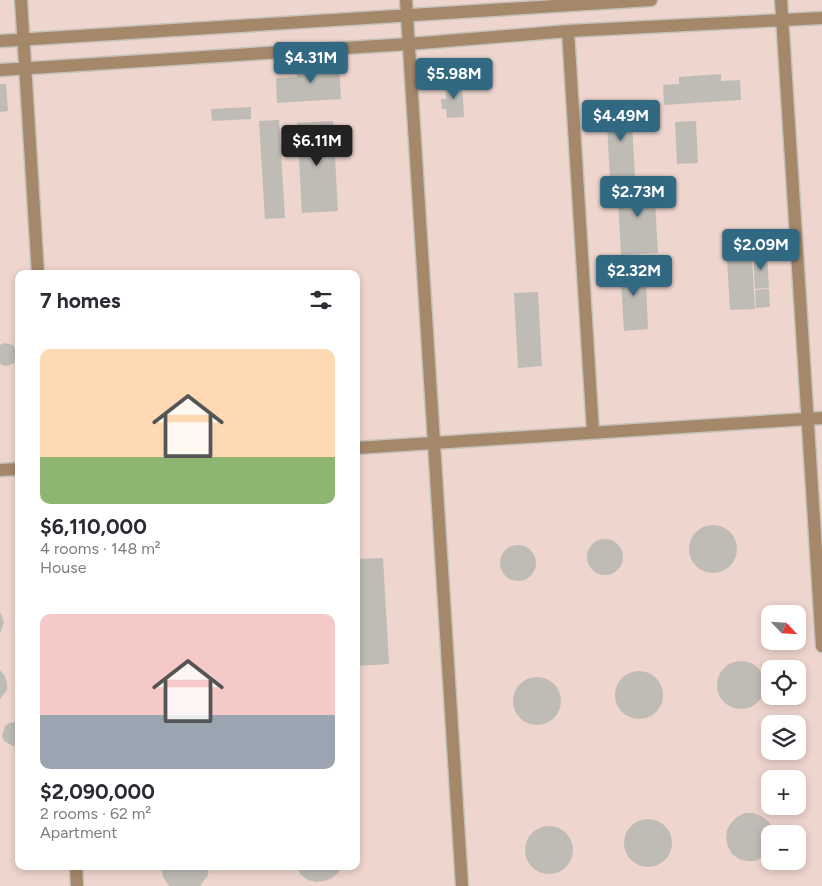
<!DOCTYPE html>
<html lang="en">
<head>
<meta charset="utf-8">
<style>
	:root { --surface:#fff; --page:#f7f7f7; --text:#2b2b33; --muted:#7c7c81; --accent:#316983 }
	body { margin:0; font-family:Figtree,sans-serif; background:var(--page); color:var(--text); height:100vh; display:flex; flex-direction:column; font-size:19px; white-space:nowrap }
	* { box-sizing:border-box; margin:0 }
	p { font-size:16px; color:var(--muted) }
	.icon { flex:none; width:28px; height:28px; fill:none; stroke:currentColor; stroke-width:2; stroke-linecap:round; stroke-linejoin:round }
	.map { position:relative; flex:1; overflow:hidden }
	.panel { position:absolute; left:15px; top:270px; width:345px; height:600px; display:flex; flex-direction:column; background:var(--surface); border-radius:10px; box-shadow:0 2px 8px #0003 }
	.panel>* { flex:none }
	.needle { width:32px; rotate:115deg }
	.fabs { position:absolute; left:761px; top:605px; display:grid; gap:10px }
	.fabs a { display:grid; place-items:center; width:45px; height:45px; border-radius:10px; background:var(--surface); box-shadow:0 2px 8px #0003; font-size:25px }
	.price { position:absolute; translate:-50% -42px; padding:0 11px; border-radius:5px; background:var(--accent); color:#fff; font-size:16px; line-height:32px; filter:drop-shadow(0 1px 2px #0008) }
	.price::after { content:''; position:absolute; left:50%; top:30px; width:15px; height:11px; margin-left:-8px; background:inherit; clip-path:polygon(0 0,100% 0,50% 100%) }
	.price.current { background:#222; color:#fff }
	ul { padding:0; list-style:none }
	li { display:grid; align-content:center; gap:10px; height:265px; padding:0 25px }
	li span { display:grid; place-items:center; height:155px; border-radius:10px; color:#555 }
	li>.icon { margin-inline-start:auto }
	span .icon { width:90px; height:90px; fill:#fffc; stroke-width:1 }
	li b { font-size:21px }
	h2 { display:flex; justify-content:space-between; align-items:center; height:60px; padding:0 25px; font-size:21px }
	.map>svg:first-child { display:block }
	.industrial { fill:#eed5ce; fill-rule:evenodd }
	.building { fill:#bfbcb6 }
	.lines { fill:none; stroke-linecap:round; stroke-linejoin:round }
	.minor-casing { stroke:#c5c2bc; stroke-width:15 }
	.minor { stroke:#a5886a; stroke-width:12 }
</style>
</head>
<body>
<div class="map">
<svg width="822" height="886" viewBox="0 0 822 886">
	<rect width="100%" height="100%" fill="#e8e4de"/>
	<path class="industrial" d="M0 0H822V886H0ZM19 274H356V866H19ZM770 614H798V641H770ZM770 669H798V696H770ZM770 724H798V751H770ZM770 779H798V806H770ZM770 834H798V861H770Z"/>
	<path class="building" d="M339 63 341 99 277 103 276 78 297 77V66Z
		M721 74V81L740 80 741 100 664 105 663 85 679 84V77Z
		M462 82 464 117 447 118 446 109H442L441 99H446L445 83Z
		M0 84H6L8 111 0 112Z
		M631 105 635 177 610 178 606 107Z
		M251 107V119L212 121 211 109Z
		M279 120 285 218 265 219 259 121Z
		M333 121 338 211 302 213 297 123Z
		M696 121 698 163 677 164 675 122Z
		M654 182 658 253 621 255 617 184Z
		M751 242 755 309 730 310 726 243Z
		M767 253 769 288 755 289 753 254Z
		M645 264 648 329 624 331 620 265Z
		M769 289 770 307 756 308 755 290Z
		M538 292 542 366 518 368 514 293Z
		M4 343 13 345 18 354 14 363 10 365 5 366 0 364V345Z
		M689 549a24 24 0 1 1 48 0a24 24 0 1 1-48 0Z
		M587 557a18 18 0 1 1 36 0a18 18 0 1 1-36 0Z
		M500 563a18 18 0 1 1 36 0a18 18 0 1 1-36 0Z
		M383 558 389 664 356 666V559Z
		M0 612 4 622 0 634Z
		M717 685a24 24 0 1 1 48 0a24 24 0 1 1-48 0Z
		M0 670 5 676 7 683V690L0 699Z
		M615 695a24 24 0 1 1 48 0a24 24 0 1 1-48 0Z
		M513 701a24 24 0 1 1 48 0a24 24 0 1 1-48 0Z
		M15 722 19 723V745L13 746 4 741 2 736 5 726 9 723Z
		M745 813H753L761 816 768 821 773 828 774 834H770L769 851 763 857 755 861H747L739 859 732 854 728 847 726 838 727 830 731 823 737 817Z
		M624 843a24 24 0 1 1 48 0a24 24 0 1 1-48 0Z
		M525 850a24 24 0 1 1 48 0a24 24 0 1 1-48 0Z
		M161 866H209L208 875 200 886H169L163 877Z
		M296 866H342L338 873 332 878 325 881 316 882 308 880 301 875Z"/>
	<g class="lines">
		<g class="minor-casing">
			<path id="minor" d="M21 0 38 274
				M406 0 462 886
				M781 0 822 646
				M568 31 593 432
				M0 41 651 0
				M0 70 409 44 568 31 822 18
				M356 448 822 418
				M0 470 19 469
				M76 866 77 886"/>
		</g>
		<use href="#minor" class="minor"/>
	</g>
</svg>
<div class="fabs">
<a><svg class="needle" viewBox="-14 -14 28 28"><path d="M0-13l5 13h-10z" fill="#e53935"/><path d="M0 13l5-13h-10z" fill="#7c7c81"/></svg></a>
<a><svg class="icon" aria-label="locate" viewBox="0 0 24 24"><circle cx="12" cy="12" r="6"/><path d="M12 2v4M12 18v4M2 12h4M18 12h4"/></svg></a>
<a><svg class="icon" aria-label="layers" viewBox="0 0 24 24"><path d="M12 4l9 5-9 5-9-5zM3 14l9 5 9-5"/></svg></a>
<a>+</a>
<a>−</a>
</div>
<b class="price" style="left:311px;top:84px">$4.31M</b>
<b class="price" style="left:454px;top:100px">$5.98M</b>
<b class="price" style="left:621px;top:142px">$4.49M</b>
<b class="price current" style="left:317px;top:167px">$6.11M</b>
<b class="price" style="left:638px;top:218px">$2.73M</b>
<b class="price" style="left:761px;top:271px">$2.09M</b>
<b class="price" style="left:634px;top:297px">$2.32M</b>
<section class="panel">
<h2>7 homes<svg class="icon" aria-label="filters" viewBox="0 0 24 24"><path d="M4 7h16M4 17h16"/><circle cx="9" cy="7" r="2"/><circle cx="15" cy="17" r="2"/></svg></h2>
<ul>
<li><span style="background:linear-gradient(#ffd9b3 70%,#8fb573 0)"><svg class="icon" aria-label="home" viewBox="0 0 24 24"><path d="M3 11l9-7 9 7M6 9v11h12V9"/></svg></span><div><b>$6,110,000</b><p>4 rooms · 148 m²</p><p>House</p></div></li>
<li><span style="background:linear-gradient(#f6c9c9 65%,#9aa5b1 0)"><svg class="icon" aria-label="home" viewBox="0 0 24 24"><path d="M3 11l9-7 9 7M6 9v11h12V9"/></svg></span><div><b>$2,090,000</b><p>2 rooms · 62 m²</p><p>Apartment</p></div></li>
</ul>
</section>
</div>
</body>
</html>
